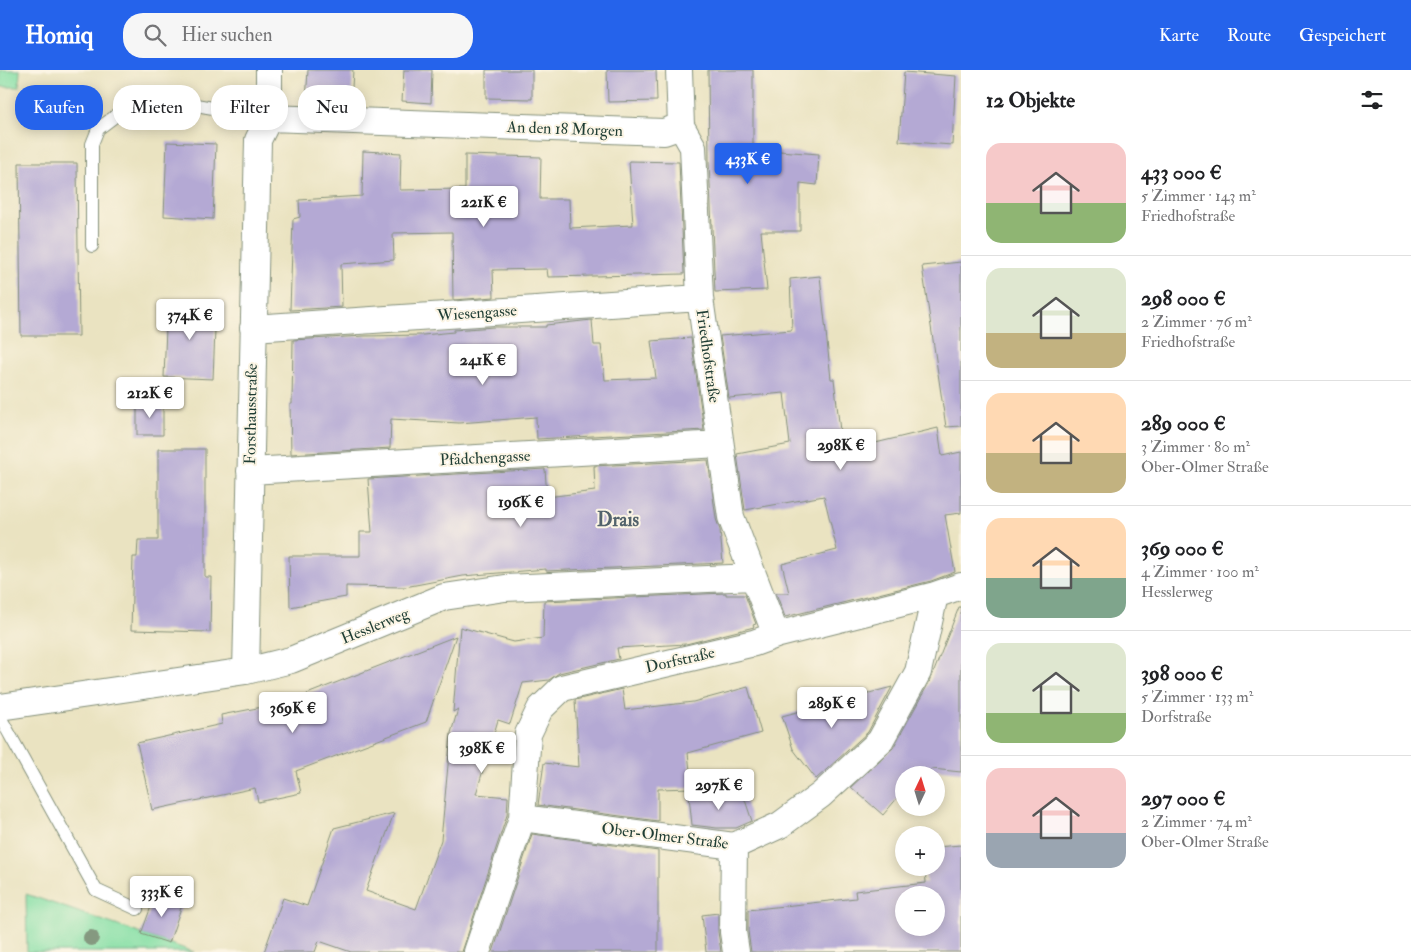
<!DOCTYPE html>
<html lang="de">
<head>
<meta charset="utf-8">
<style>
	:root { --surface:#fff; --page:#f6f6f6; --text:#202124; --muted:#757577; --line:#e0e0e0; --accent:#2563eb }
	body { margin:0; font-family:"IM FELL Double Pica",serif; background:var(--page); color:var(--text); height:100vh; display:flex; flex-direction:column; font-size:19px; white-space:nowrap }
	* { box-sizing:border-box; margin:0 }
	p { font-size:16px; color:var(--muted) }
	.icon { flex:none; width:28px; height:28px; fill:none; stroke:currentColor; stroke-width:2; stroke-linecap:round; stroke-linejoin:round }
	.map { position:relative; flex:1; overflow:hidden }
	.details { display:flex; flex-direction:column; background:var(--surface); width:450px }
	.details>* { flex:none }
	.banner { position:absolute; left:15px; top:15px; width:475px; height:45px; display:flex; gap:10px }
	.needle { width:32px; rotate:4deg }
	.fabs { position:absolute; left:895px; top:696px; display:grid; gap:10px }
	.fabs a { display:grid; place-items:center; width:50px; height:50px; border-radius:50%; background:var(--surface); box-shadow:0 2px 12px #0003; font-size:25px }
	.price { position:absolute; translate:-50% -42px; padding:0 11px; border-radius:5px; background:#fff; color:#222; font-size:16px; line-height:32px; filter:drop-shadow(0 1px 2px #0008) }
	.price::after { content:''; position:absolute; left:50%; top:30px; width:15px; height:11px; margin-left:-8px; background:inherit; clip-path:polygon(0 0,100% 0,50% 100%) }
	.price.current { background:var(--accent); color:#fff }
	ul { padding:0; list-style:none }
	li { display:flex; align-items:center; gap:15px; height:125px; padding:0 25px }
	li+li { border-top:1px solid var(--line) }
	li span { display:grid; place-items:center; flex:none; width:140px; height:100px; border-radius:15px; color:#555 }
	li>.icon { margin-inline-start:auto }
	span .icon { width:60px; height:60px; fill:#fffc; stroke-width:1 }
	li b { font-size:21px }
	h2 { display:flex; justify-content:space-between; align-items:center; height:60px; padding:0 25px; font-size:21px }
	.chip { padding:0 18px; border-radius:20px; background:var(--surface); box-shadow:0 2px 12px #0003; font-size:18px; line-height:45px }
	.chip.current { background:var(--accent); color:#fff }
	header { display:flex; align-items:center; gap:30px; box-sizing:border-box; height:70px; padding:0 25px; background:var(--accent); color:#fff }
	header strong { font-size:24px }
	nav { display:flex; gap:28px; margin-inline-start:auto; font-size:18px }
	.search { width:350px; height:45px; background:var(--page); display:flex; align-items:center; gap:12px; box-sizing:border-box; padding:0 18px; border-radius:20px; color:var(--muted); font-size:19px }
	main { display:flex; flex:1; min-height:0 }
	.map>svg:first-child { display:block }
	.green { fill:#84dfa5; stroke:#528e6c }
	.building { fill:#b4a9d4; fill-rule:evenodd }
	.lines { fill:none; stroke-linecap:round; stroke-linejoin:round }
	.service-casing { stroke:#84907a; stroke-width:14 }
	.minor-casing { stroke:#84907a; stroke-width:28 }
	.service { stroke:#fff; stroke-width:12 }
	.minor { stroke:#fff; stroke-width:26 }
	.tree { fill:#859980 }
	.labels { text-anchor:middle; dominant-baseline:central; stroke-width:4; stroke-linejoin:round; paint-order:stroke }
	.street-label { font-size:16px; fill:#1f3d34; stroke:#fcf5e5 }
	.quarter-label { font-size:19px; font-weight:bold; fill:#53636c; stroke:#fcf5e5 }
</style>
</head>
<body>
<header>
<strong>Homiq</strong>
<div class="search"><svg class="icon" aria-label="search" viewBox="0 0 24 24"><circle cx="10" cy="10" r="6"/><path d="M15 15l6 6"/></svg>Hier suchen</div>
<nav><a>Karte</a><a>Route</a><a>Gespeichert</a></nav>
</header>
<main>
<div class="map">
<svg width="961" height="882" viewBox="0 0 961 882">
	<rect width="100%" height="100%" fill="#fcf5e5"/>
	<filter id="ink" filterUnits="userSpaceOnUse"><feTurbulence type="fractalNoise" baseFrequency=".02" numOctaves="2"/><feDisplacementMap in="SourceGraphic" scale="10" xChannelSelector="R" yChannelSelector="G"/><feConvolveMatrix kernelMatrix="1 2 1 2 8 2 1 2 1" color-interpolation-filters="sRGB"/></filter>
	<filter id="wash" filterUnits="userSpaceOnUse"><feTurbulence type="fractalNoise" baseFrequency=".0096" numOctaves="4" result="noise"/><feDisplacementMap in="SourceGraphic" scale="20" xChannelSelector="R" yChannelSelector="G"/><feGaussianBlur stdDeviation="1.12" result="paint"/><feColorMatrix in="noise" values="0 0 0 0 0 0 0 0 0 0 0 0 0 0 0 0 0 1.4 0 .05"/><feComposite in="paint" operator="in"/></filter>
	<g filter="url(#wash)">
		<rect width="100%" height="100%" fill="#eae3c1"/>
		<path class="green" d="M0 0H20L19 17H0Z
			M26 824 194 882H27Z"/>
		<g id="blocks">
			<path class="building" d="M308 0H353L351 34 306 31Z
				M404 0H432L431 33 402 31Z
				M486 0H532V29L486 28Z
				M607 0H656L657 31 608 32Z
				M708 0H753V79L819 84 817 115 800 113V161H761L767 220 715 222 709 93Z
				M904 2 956 6 952 75 899 71Z
				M167 72 216 74 213 149 164 146Z
				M363 81 401 83 400 120 465 119V85L541 87 540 129H569L570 158 633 155 629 91 679 92 684 204 548 207 547 199 493 200 494 227 453 230 452 162 393 163 394 190 341 194 342 237 290 240 293 149 300 147 299 130 362 126Z
				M19 93H77L79 266H21Z
				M961 192V356L946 357 922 196Z
				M820 206 831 309H834L842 378 867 372V375L938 358 942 386 961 382V443L945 445 955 502 931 511 785 547 776 523H789L782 494 837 480 824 426 745 440 737 384 790 374 784 323 729 328 720 266 792 260 790 209Z
				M167 233 216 235 213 309 164 307Z
				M592 250 594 275H601L605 310 656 308 651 271 691 268 704 360 537 369 536 347 459 353 391 349 390 378 291 384 290 334H292L293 270 364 266 423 265 454 262V260L494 257H546V255Z
				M137 333H163V365H137Z
				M158 379H205V507H211L210 562 131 560 133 487H137L138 470H158Z
				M708 390 716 449 720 460 723 493 546 501V499L463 506 405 517 346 516V527L290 537 289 486H360V462H372L368 409 545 399 547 427 595 421 594 396Z
				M726 523V525H745L756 554 753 555 754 557 686 574 617 578 619 589 559 603 549 610 523 613 510 654 498 650 476 724 508 727 507 745 462 882H351L319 871 315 882H264L283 828 307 836 334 758 394 743 366 821 416 839 441 770 451 663 458 639 453 642 460 557 514 572 543 568 544 531Z
				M959 537H961V702L932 699 928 705H904V720L883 745 851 717 893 678 931 609Z
				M456 566 426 652 296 701 301 723 258 732 255 718 152 740 137 673 222 654 221 645 309 628 307 624Z
				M748 617 761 663 688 683 692 718 658 719V751L538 735 544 693 579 697 575 630 622 619 625 640 693 632Z
				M892 617 868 662 816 709 793 679 782 646Z
				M743 724 752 751 736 758H717L692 755 689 726Z
				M532 764 658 781V882H493Z
				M961 775V882H751L748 861V840L856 828 855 821 926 813 925 798H936V777ZM904 825H936V858H904Z
				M156 823 183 832 169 873 141 864Z
				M718 843V862L721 882H706L702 845Z"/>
		</g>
	</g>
	<g filter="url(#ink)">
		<use href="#blocks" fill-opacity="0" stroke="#84907a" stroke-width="1"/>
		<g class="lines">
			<g class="service-casing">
				<path id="service" d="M92 176V74L98 59 118 44 162 35H196L269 48
					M0 647 96 820 137 839"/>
			</g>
			<g class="minor-casing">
				<path id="minor" d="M679 0 681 56 693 77 700 228 731 447 776 565
					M269 48 664 62 681 56
					M253 258 700 228
					M250 401 720 374
					M246 601 258 70 269 48V0
					M0 637 246 601 291 590 444 527 505 518 753 507
					M522 748 734 776 780 755 821 725 880 671 918 602 935 525 961 516
					M734 776 733 862 736 882
					M477 882 522 748 528 664 540 639 562 618 754 573 776 565 935 525"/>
			</g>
			<use href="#service" class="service"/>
			<use href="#minor" class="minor"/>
		</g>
		<circle class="tree" cx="91" cy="868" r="8"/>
	</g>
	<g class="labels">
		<g class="street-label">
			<text transform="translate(565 59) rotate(2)">An den 18 Morgen</text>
			<text transform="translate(477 243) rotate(-4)">Wiesengasse</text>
			<text transform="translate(708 286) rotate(82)">Friedhofstraße</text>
			<text transform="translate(251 344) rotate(-89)">Forsthausstraße</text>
			<text transform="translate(485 388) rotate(-3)">Pfädchengasse</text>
			<text transform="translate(375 556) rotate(-22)">Hesslerweg</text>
			<text transform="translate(680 590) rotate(-13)">Dorfstraße</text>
			<text transform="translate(665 766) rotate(7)">Ober-Olmer Straße</text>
		</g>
		<g class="quarter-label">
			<text x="618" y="450">Drais</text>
		</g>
	</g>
</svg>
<div class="fabs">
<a><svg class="needle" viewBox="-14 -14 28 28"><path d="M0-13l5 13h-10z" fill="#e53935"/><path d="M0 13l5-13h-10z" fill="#757577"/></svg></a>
<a>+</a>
<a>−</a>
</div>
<b class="price current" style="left:748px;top:115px">433K €</b>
<b class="price" style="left:484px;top:158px">221K €</b>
<b class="price" style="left:190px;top:271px">374K €</b>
<b class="price" style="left:483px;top:316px">241K €</b>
<b class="price" style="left:150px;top:349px">212K €</b>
<b class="price" style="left:841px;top:401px">298K €</b>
<b class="price" style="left:521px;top:458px">196K €</b>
<b class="price" style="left:832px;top:659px">289K €</b>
<b class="price" style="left:293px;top:664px">369K €</b>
<b class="price" style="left:482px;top:704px">398K €</b>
<b class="price" style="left:719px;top:741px">297K €</b>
<b class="price" style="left:162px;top:848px">333K €</b>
<div class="banner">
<a class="chip current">Kaufen</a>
<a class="chip">Mieten</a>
<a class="chip">Filter</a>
<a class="chip">Neu</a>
</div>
</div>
<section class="details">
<h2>12 Objekte<svg class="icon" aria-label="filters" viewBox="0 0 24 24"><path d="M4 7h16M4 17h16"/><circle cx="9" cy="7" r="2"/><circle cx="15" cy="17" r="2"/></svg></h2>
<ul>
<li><span style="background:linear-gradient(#f6c9c9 60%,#8fb573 0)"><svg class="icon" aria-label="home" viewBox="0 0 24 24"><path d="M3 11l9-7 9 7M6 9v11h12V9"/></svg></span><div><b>433 000 €</b><p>5 Zimmer · 143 m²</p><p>Friedhofstraße</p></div></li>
<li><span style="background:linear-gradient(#dfe7d0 65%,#c2b280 0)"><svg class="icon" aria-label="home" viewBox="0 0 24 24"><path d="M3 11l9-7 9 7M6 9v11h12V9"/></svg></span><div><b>298 000 €</b><p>2 Zimmer · 76 m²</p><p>Friedhofstraße</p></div></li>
<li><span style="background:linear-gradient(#ffd9b3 60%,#c2b280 0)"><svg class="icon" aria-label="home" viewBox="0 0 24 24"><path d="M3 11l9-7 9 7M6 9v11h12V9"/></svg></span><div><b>289 000 €</b><p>3 Zimmer · 80 m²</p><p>Ober-Olmer Straße</p></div></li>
<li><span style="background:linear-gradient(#ffd9b3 60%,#7fa58c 0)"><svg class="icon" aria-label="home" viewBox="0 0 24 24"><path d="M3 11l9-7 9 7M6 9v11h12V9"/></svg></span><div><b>369 000 €</b><p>4 Zimmer · 100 m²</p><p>Hesslerweg</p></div></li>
<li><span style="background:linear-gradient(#dfe7d0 70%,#8fb573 0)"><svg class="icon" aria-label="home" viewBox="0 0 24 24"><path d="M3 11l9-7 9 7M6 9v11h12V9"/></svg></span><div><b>398 000 €</b><p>5 Zimmer · 133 m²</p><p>Dorfstraße</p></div></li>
<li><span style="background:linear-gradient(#f6c9c9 65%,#9aa5b1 0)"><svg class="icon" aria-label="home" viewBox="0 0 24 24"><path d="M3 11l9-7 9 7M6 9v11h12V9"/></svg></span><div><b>297 000 €</b><p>2 Zimmer · 74 m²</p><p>Ober-Olmer Straße</p></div></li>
</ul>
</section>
</main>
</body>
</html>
